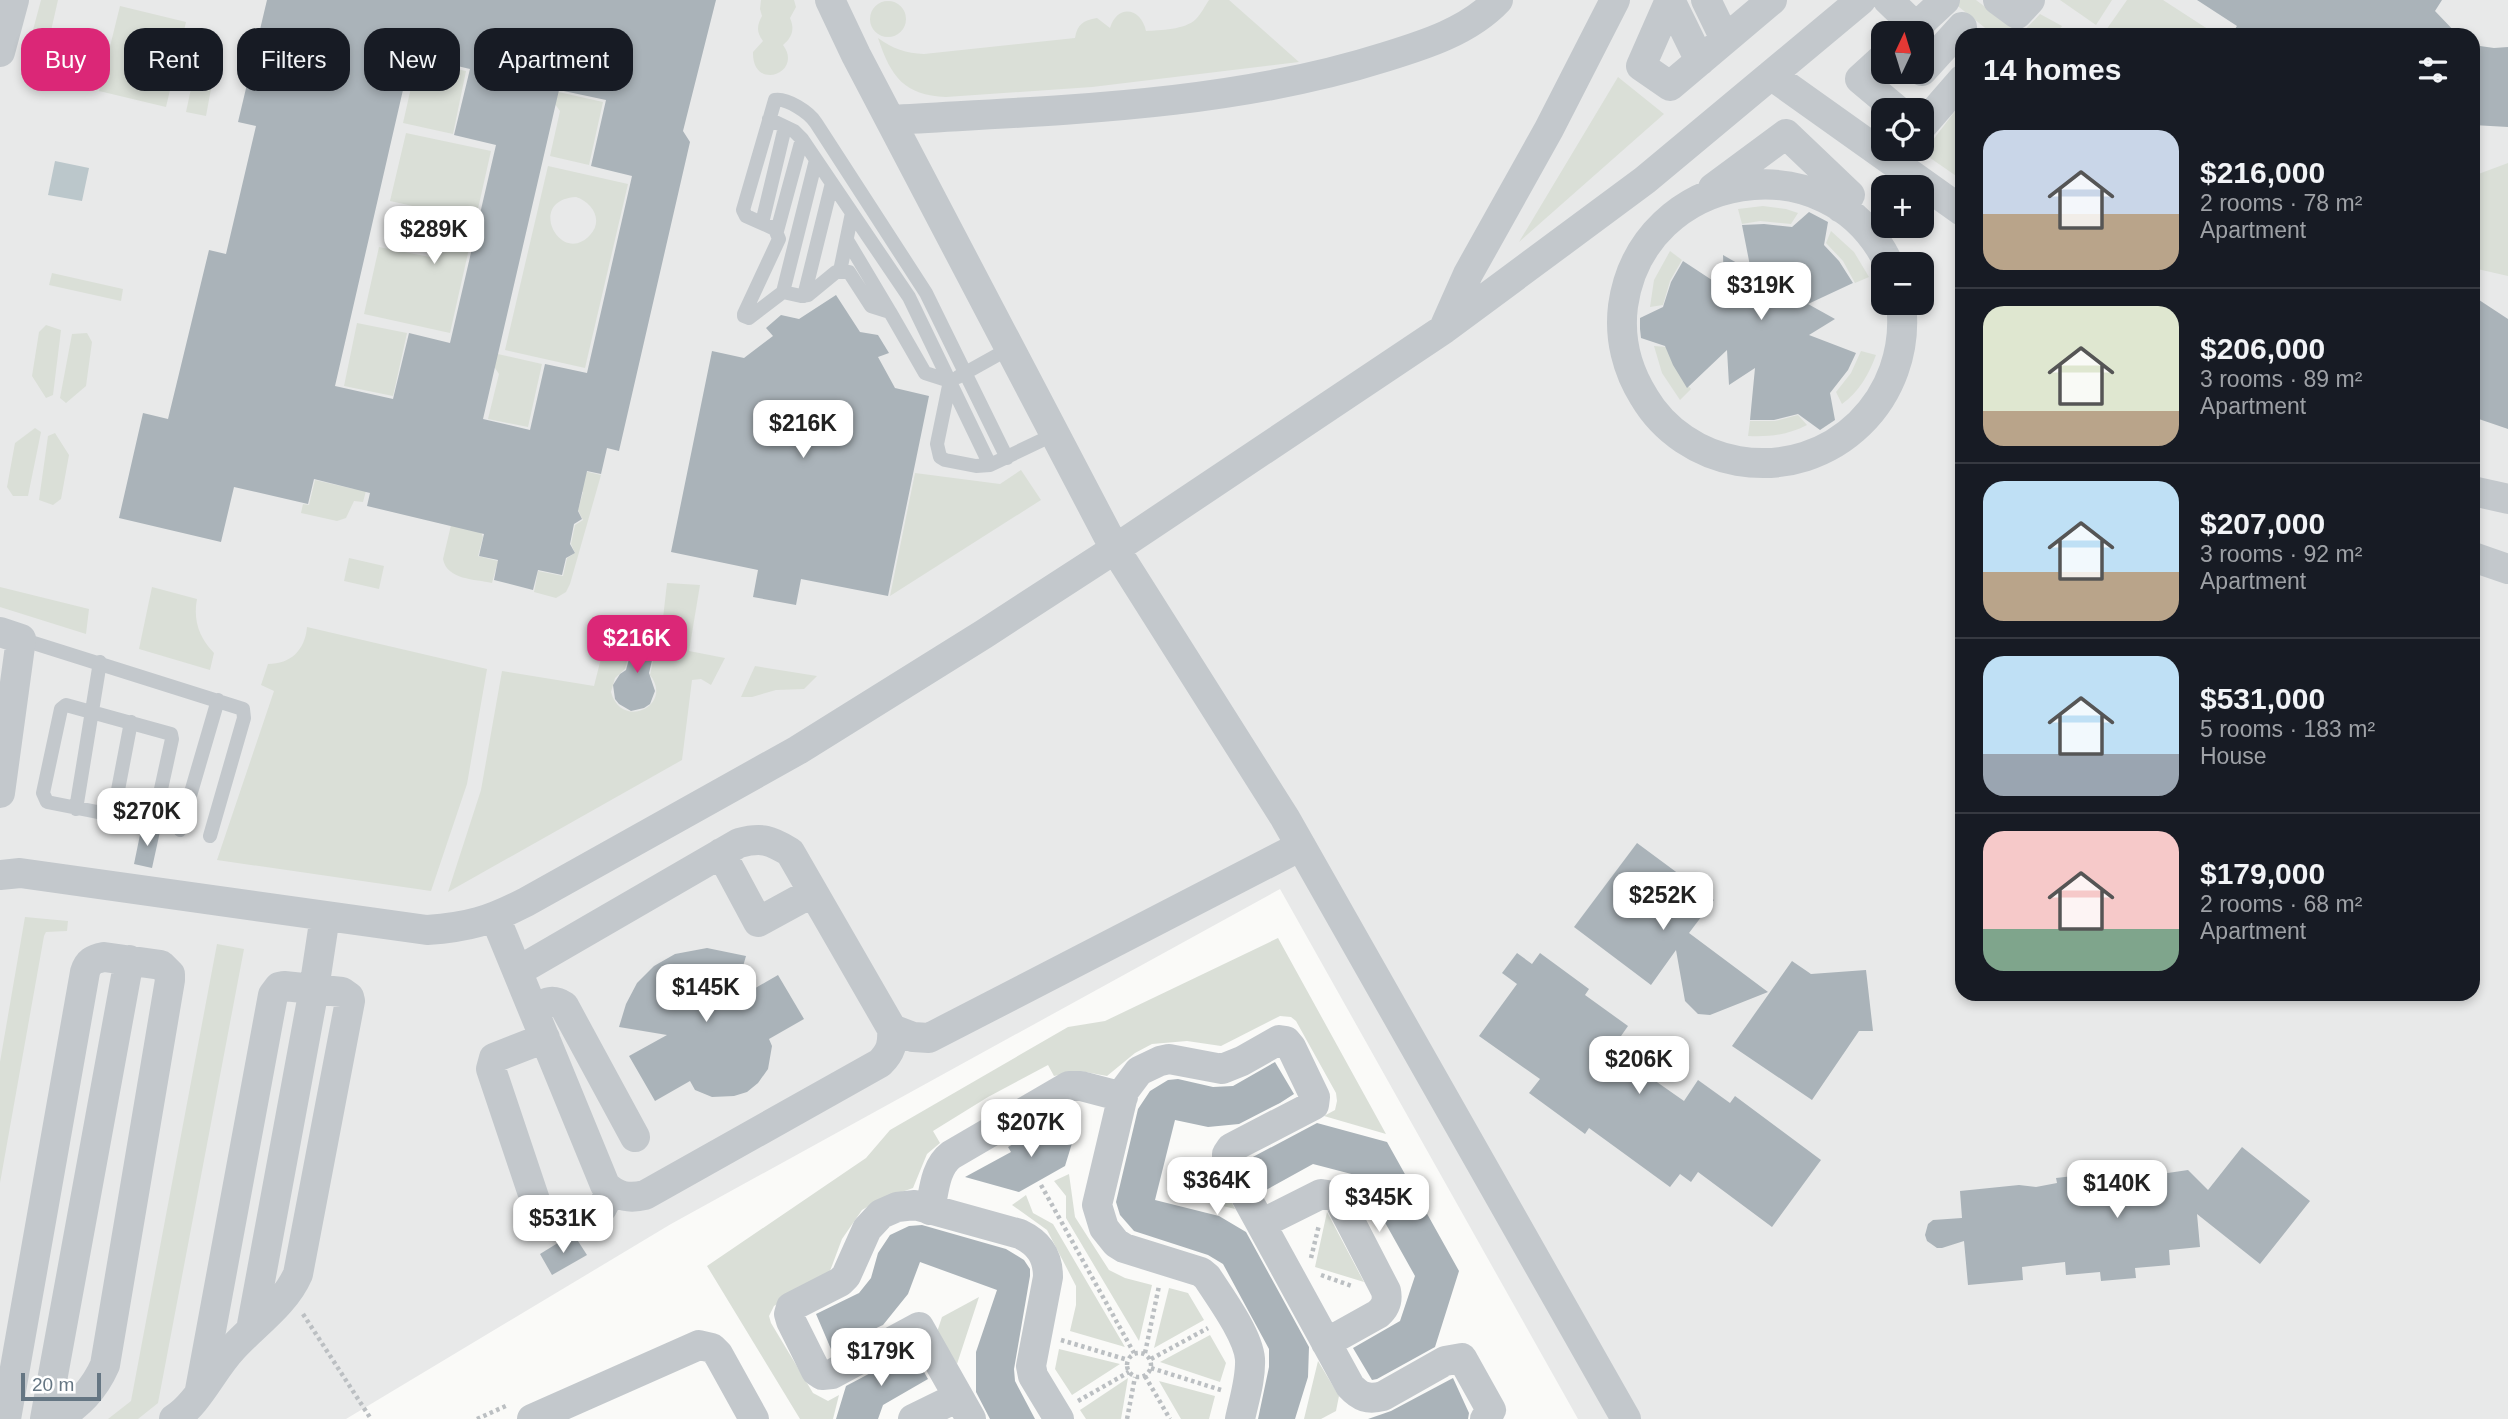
<!DOCTYPE html>
<html lang="en">
<head>
<meta charset="utf-8">
<style>
	:root { --surface:#171b24; --page:#20242c; --text:#f1f3f6; --muted:#9ea1a6; --line:#363941; --accent:#db2777 }
	body { margin:0; font-family:Arial,sans-serif; background:var(--page); color:var(--text); height:100vh; display:flex; flex-direction:column; font-size:26px; white-space:nowrap }
	* { box-sizing:border-box; margin:0 }
	p { font-size:23px; color:var(--muted) }
	.icon { flex:none; width:38px; height:38px; fill:none; stroke:currentColor; stroke-width:2; stroke-linecap:round; stroke-linejoin:round }
	.map { position:relative; flex:1; overflow:hidden }
	.sheet { position:absolute; left:1955px; top:28px; width:525px; height:973px; display:flex; flex-direction:column; background:var(--surface); border-radius:21px; box-shadow:0 4px 10px #0003 }
	.sheet>* { flex:none }
	.top-card { position:absolute; left:21px; top:28px; width:665px; height:63px; display:flex; gap:14px }
	.needle { width:46px; rotate:4deg }
	.tools { position:absolute; left:1871px; top:21px; display:grid; gap:14px }
	.tools a { display:grid; place-items:center; width:63px; height:63px; border-radius:14px; background:var(--surface); box-shadow:0 4px 10px #0003; font-size:35px }
	.scale { position:absolute; left:21px; bottom:18px; width:80px; box-sizing:border-box; padding-left:7px; border:4px solid #657683; border-top:0; font-size:19px; line-height:24px; white-space:nowrap; color:#657683; -webkit-text-stroke:5px #fff; paint-order:stroke }
	.price { position:absolute; translate:-50% -60px; padding:0 16px; border-radius:14px; background:#fff; color:#222; font-size:23px; line-height:46px; filter:drop-shadow(0 2px 4px #0008) }
	.price::after { content:''; position:absolute; left:50%; top:42px; width:21px; height:16px; margin-left:-10px; background:inherit; clip-path:polygon(0 0,100% 0,50% 100%) }
	.price.active { background:var(--accent); color:#fff }
	ul { padding:0; list-style:none }
	li { display:flex; align-items:center; gap:21px; height:175px; padding:0 28px }
	li+li { border-top:2px solid var(--line) }
	li span { display:grid; place-items:center; flex:none; width:196px; height:140px; border-radius:21px; color:#555 }
	li>.icon { margin-inline-start:auto }
	span .icon { width:84px; height:84px; fill:#fffc; stroke-width:1 }
	li b { font-size:30px }
	h2 { display:flex; justify-content:space-between; align-items:center; height:84px; padding:0 28px; font-size:30px }
	.pill { padding:0 24px; border-radius:21px; background:var(--surface); box-shadow:0 4px 10px #0003; font-size:24px; line-height:63px }
	.pill.active { background:var(--accent); color:#fff }
	.map>svg:first-child { display:block }
	.built { fill:#e8e9e9; fill-rule:evenodd }
	.green { fill:#dadfd7; fill-rule:evenodd }
	.water { fill:#bbc7cb }
	.building { fill:#aab3b9; fill-rule:evenodd }
	.lines { fill:none; stroke-linecap:round; stroke-linejoin:round }
	.path { stroke:#bbbfc2; stroke-width:4.5; stroke-dasharray:3.5 3.5; stroke-linecap:butt }
	.lane { stroke:#c3c8cc; stroke-width:14 }
	.street { stroke:#c3c8cc; stroke-width:30 }
</style>
</head>
<body>
<div class="map">
<svg width="2508" height="1419" viewBox="0 0 2508 1419">
	<rect width="100%" height="100%" fill="#fafaf8"/>
	<path class="built" d="M0 0H2508V1419H1578L1280 889 671 1224 346 1419H0ZM1883 33H1922V72H1883ZM1962 35H2473V994H1962ZM1883 110H1922V149H1883ZM1883 187H1922V226H1883ZM1883 264H1922V303H1883Z"/>
	<path class="green" d="M41 0H58L40 79 21 75Z
		M761 0H794L796 7 790 18C795 29 792 38 783 45 804 73 752 92 753 52L763 41C756 32 757 25 762 16L760 9Z
		M1209 0H1229L1299 62 1092 87 946 97C904 95 891 77 878 38 893 49 906 53 924 54L1075 38C1077 25 1083 20 1097 18L1110 28C1117 4 1141 7 1146 31 1160 30 1185 30 1196 19 1201 14 1205 6 1209 0Z
		M1958 0H1976L2021 34 2040 14 2062 26 2056 35H1994L1954 3Z
		M2060 0H2112L2096 25Z
		M2127 0H2163L2217 35H2109L2104 33Z
		M870 19a18 18 0 1 1 36 0a18 18 0 1 1-36 0Z
		M120 6 186 22 166 107 99 91Z
		M65 46 84 49 77 87 57 83Z
		M417 61 466 71 453 134 403 123Z
		M194 75 213 78 206 116 186 112Z
		M1618 77 1664 114 1519 242Z
		M554 91 603 102 589 165 550 156 560 111 552 100Z
		M1962 102V180L1923 153Z
		M406 133 491 151 450 333 364 314 379 247 430 257 440 212 390 201Z
		M2508 163V276L2473 268V176Z
		M548 166 628 184 585 368 505 350ZM576 197C592 202 604 220 590 235 561 267 525 200 576 197Z
		M1763 206 1786 209 1798 213 1791 224 1760 221 1742 224 1738 209Z
		M1831 231 1854 252 1869 277 1855 283 1843 261 1826 243Z
		M1670 251 1682 260 1670 281 1663 305 1650 307 1654 280Z
		M52 273 123 289 121 301 49 285Z
		M357 323 407 333 393 396 344 386Z
		M46 325 61 330 53 395 46 398 32 376 39 332Z
		M87 333 92 342 86 386 66 403 60 398 72 334Z
		M1654 346 1667 347 1683 380 1691 389 1680 400 1662 373Z
		M1861 351 1876 355C1869 374 1859 392 1842 404L1836 392 1851 373Z
		M493 353 542 364 528 427 488 419 499 374 491 362Z
		M1798 415 1807 425C1788 435 1769 437 1748 436L1750 421H1775Z
		M369 423 379 443 363 502 354 501 346 518 337 521 301 513 303 504 309 505 315 480 354 489Z
		M35 428 41 432 28 496H13L7 487 15 443Z
		M55 433 69 455 61 499 53 505 39 500 48 436Z
		M470 445 479 527 483 537 478 556 498 561 492 583C475 579 447 580 443 559Z
		M563 466 601 475 570 584 566 592 556 598 534 592 538 571 563 576 567 558 575 553 571 544 575 525 583 520 578 510 583 492 559 485Z
		M1021 470 1041 500 890 596 915 473 1000 484Z
		M349 558 384 566 379 589 344 581Z
		M667 583 700 585 689 651 725 658 711 685 701 679 692 680 682 760 448 892 481 790 502 671 594 686 611 619 662 627ZM635 629 659 634 650 675C674 705 622 731 611 692L615 678 625 669Z
		M0 587 89 609 86 634 0 607Z
		M152 587 197 599C193 620 199 638 214 653L210 670 139 649Z
		M307 627 487 669 467 784 431 891 217 860 274 691 261 685 268 664C291 664 305 650 307 627Z
		M755 666 817 676 804 689 776 690 752 697H741Z
		M25 917 68 921 67 931 46 932 44 936 0 1183V1062Z
		M1278 938 1386 1134 1324 1116 1335 1110 1337 1101 1336 1093 1296 1021 1291 1017 1280 1016 1221 1046 1187 1041 1152 1044 1135 1053 1107 1076 1080 1071 1054 1076 1048 1065 988 1097 933 1131 940 1143 927 1154 913 1188 879 1200 862 1210 842 1239 830 1271 774 1306 769 1316 771 1323 813 1393 828 1401 839 1395 833 1419H800L707 1266 866 1158 890 1130 1068 1027 1105 1021Z
		M217 944 244 949 158 1403 138 1419H108L131 1401Z
		M1203 1171 1218 1175 1235 1209 1166 1192Z
		M1069 1174 1075 1217 1109 1270 1125 1278 1152 1285 1139 1341 1066 1218V1196L1054 1181Z
		M1026 1195 1033 1213 1053 1224 1125 1347 1070 1331 1076 1305V1286L1047 1230 1012 1205Z
		M1327 1212 1364 1282 1315 1267Z
		M1169 1288 1188 1293 1204 1320 1154 1348Z
		M979 1297 957 1364 937 1332 942 1317Z
		M1210 1335 1226 1363 1220 1382 1160 1362Z
		M1059 1349 1120 1364 1072 1395 1055 1369Z
		M1318 1361 1339 1396 1336 1411 1321 1419H1304Z
		M1128 1378 1121 1419H1086L1080 1410Z
		M1159 1381 1215 1396 1209 1419H1181Z"/>
	<path class="water" d="M55 161 89 168 82 201 48 195Z"/>
	<path class="building" d="M267 0H716L683 131 690 142 619 451 607 448 601 474 587 471 578 511 582 519 574 524 570 544 575 553 566 558 562 575 538 570 533 590 494 580 498 560 479 556 484 534 367 506 370 493 314 479 308 504 234 487 221 542 119 518 143 413 168 419 209 250 226 254 256 126 238 122ZM411 55 470 69 454 135 496 145 450 343 409 333 393 399 335 386ZM559 90 606 100 591 166 632 176 587 373 545 364 530 430 483 419Z
		M2197 0H2442L2435 11 2458 35H2231L2237 26Z
		M2473 45 2494 48 2508 47V127L2473 125Z
		M1809 212 1828 222 1824 245 1839 261 1853 283 1808 304 1835 319 1809 335 1856 353 1848 370 1830 393 1835 420 1820 430 1798 414 1774 420H1750L1755 368 1729 385 1727 350 1687 388 1673 365 1665 346 1641 338 1640 329V318L1663 307 1671 282 1683 261 1724 288 1723 255 1751 271 1742 225 1764 224 1792 227Z
		M836 295 860 332 878 335 889 353 878 357 895 388 929 396 888 596 801 579 796 605 753 597 758 570 671 552 712 351 744 358 773 336 766 328 781 315 799 319Z
		M2473 296 2508 319V429L2473 417Z
		M637 630 658 635 649 673 655 691 650 704 644 708 631 711 619 704 615 699 613 685 620 674 626 670Z
		M161 827 152 868 134 864 141 830 150 831Z
		M1637 843 1714 900 1689 933 1768 992 1710 1015 1698 1014 1685 1001 1676 950 1651 985 1574 927Z
		M707 948 746 956 733 1001 778 975 804 1019 769 1039 772 1046 768 1069 758 1083 747 1092 734 1096 712 1097 695 1090 690 1081 655 1101 629 1056 667 1035 619 1027 626 1004 637 983 654 966 675 954Z
		M1517 953 1532 964 1540 953 1589 989 1585 995 1628 1026 1614 1046 1637 1062 1634 1066 1684 1101 1698 1080 1730 1103 1735 1096 1821 1160 1772 1227 1698 1172 1691 1182 1680 1174 1670 1187 1589 1128 1585 1134 1529 1093 1540 1079 1479 1036 1517 984 1502 973Z
		M1792 961 1811 974 1866 970 1873 1031H1859L1812 1100 1732 1046Z
		M1275 1062 1294 1094 1280 1103 1239 1124 1208 1127 1175 1120 1155 1200 1219 1216 1246 1232 1309 1347 1308 1377 1295 1419H1258L1269 1367V1349L1223 1264 1208 1255 1134 1231 1120 1215 1116 1202 1138 1109 1150 1091 1168 1080 1178 1079 1213 1087 1233 1086Z
		M1081 1114 1065 1166 1019 1192 965 1177 1011 1152 1008 1147 1031 1134 1034 1139Z
		M1317 1123 1387 1142 1459 1271 1435 1347 1377 1379 1372 1380 1353 1348 1400 1321 1415 1276 1359 1176 1313 1164 1266 1190 1249 1159Z
		M2242 1147 2310 1201 2260 1264 2197 1214 2200 1247 2169 1250 2170 1265 2135 1268 2136 1278 2101 1281 2100 1272 2066 1275 2065 1262 2022 1267 2023 1280 1968 1285 1964 1241 1942 1248H1937L1927 1241 1925 1235 1928 1224 1933 1220 1962 1218 1960 1191 2019 1185 2036 1187 2057 1183 2056 1178 2091 1174 2090 1164 2125 1160 2126 1168 2160 1165 2161 1174 2188 1170 2208 1190Z
		M922 1225 1006 1249 1024 1260 1030 1269V1276L1014 1369 1015 1381 1035 1419H990L976 1392V1352L997 1290 920 1262 908 1294 883 1325 831 1349 816 1314 859 1293 871 1278 878 1253 890 1235 909 1226Z
		M576 1238 587 1255 552 1275 540 1254 561 1241Z
		M912 1351 928 1379 883 1405 878 1419H836L846 1386Z
		M1453 1378 1469 1413 1468 1419H1368L1391 1411Z"/>
	<g class="lines">
		<path class="path" d="M1041 1185 1134 1353
			M1311 1258 1319 1225
			M1321 1275 1352 1286
			M303 1314 371 1419
			M1061 1340 1128 1360
			M1127 1365a12 12 0 1 1 24 0a12 12 0 1 1-24 0Z
			M1145 1353 1159 1286
			M1151 1359 1208 1328
			M1151 1368 1221 1390
			M1145 1376 1170 1419
			M1078 1401 1129 1372
			M477 1419 508 1405
			M1127 1419 1135 1377"/>
		<path class="lane" d="M769 119 794 131 802 139 909 297 990 465
			M762 223 785 127
			M777 231 802 139
			M847 240 890 312
			M840 271 852 213
			M783 292 816 160
			M804 296 832 183
			M958 377 1010 348
			M1007 458 926 293 816 123C809 112 787 98 775 100L743 210 746 216 775 229 779 239 744 314V316L749 318 783 292 801 296 808 295 836 272H849L871 306 890 312 925 373 950 381 937 444 940 457 945 460 976 466 990 465 1055 434
			M21 639 243 709 244 718 210 836
			M66 705 171 734 172 739 154 821 148 822 47 802 43 793 61 709Z
			M76 809 100 662
			M113 816 131 722
			M180 830 218 700"/>
		<path class="street" d="M830 0 856 55 1115 549 1285 818 1626 1419
			M1670 0 1641 66 1670 86 1772 0
			M1670 0 1700 61
			M1706 0 1725 39
			M1888 0 1916 27 1945 0
			M1998 0 2017 14 2030 0
			M0 52 14 0
			M1883 58 1860 79 1897 110
			M1922 71 1962 27
			M1771 75 1962 211
			M891 120C1055 110 1227 107 1385 57 1424 45 1469 31 1498 0
			M1922 126 1962 80
			M1713 188 1786 134 1850 195 1841 208
			M1889 264C1830 138 1642 169 1623 306 1619 338 1627 370 1644 397 1664 431 1699 454 1738 461 1833 477 1913 398 1901 303
			M1444 328 1468 274 1549 129 1615 0
			M2473 491 2508 499
			M2473 557 2508 569
			M0 632 21 639 0 793
			M721 853 758 922 813 892
			M0 875 20 873 427 930C469 927 489 921 526 902L798 750 984 634 1115 549 1444 329 1645 180 1861 0
			M495 917 605 1185C617 1197 629 1199 645 1195L880 1063C891 1052 893 1044 892 1029L790 852C770 840 762 837 739 843L518 971
			M533 1009C545 1003 552 998 564 1006L635 1137
			M892 1029 913 1037 929 1038 1301 846
			M545 1038 499 1056 494 1058 491 1069 542 1221C554 1232 588 1214 602 1208L611 1191
			M930 1210C934 1191 935 1167 951 1155L1069 1086H1081L1123 1097
			M1261 1224 1321 1194 1334 1196 1339 1200 1386 1291C1388 1301 1386 1307 1378 1314L1326 1343
			M251 1330 314 989 325 916
			M6 1419 85 972C88 962 93 959 104 957L161 965 170 974V980L105 1365C94 1390 79 1404 57 1419
			M45 1419 129 960
			M174 1419C199 1403 212 1370 233 1348 255 1324 285 1304 298 1274L350 1001 349 997 342 992 284 986 279 987 273 995 200 1390
			M532 1419 699 1345 712 1348 718 1354 754 1419
			M913 1419 958 1397
			M971 1419 919 1327 832 1374 822 1375 816 1371 791 1321 789 1314 791 1307 840 1282 846 1276 867 1229 881 1214 897 1207 915 1205 1020 1234C1039 1243 1048 1256 1048 1277L1031 1366 1033 1376 1059 1419
			M1240 1419C1244 1400 1251 1379 1250 1359 1248 1335 1220 1297 1207 1277L1201 1272 1124 1248 1116 1243 1104 1228 1097 1205 1124 1091 1139 1071 1160 1061 1169 1059 1222 1069 1242 1061 1279 1040 1286 1041 1291 1047 1315 1097 1314 1105 1231 1148 1227 1154V1162L1350 1386C1360 1397 1368 1400 1383 1396L1445 1361 1462 1358 1491 1410 1485 1419"/>
	</g>
</svg>
<div class="tools">
<a><svg class="needle" viewBox="-14 -14 28 28"><path d="M0-13l5 13h-10z" fill="#e53935"/><path d="M0 13l5-13h-10z" fill="#9ea1a6"/></svg></a>
<a><svg class="icon" aria-label="locate" viewBox="0 0 24 24"><circle cx="12" cy="12" r="6"/><path d="M12 2v4M12 18v4M2 12h4M18 12h4"/></svg></a>
<a>+</a>
<a>−</a>
</div>
<div class="scale">20 m</div>
<b class="price" style="left:434px;top:266px">$289K</b>
<b class="price" style="left:1761px;top:322px">$319K</b>
<b class="price" style="left:803px;top:460px">$216K</b>
<b class="price active" style="left:637px;top:675px">$216K</b>
<b class="price" style="left:147px;top:848px">$270K</b>
<b class="price" style="left:1663px;top:932px">$252K</b>
<b class="price" style="left:706px;top:1024px">$145K</b>
<b class="price" style="left:1639px;top:1096px">$206K</b>
<b class="price" style="left:1031px;top:1159px">$207K</b>
<b class="price" style="left:1217px;top:1217px">$364K</b>
<b class="price" style="left:2117px;top:1220px">$140K</b>
<b class="price" style="left:1379px;top:1234px">$345K</b>
<b class="price" style="left:563px;top:1255px">$531K</b>
<b class="price" style="left:881px;top:1388px">$179K</b>
<div class="top-card">
<a class="pill active">Buy</a>
<a class="pill">Rent</a>
<a class="pill">Filters</a>
<a class="pill">New</a>
<a class="pill">Apartment</a>
</div>
<section class="sheet">
<h2>14 homes<svg class="icon" aria-label="filters" viewBox="0 0 24 24"><path d="M4 7h16M4 17h16"/><circle cx="9" cy="7" r="2"/><circle cx="15" cy="17" r="2"/></svg></h2>
<ul>
<li><span style="background:linear-gradient(#c9d6e8 60%,#b9a48a 0)"><svg class="icon" aria-label="home" viewBox="0 0 24 24"><path d="M3 11l9-7 9 7M6 9v11h12V9"/></svg></span><div><b>$216,000</b><p>2 rooms · 78 m²</p><p>Apartment</p></div></li>
<li><span style="background:linear-gradient(#dfe7d0 75%,#b9a48a 0)"><svg class="icon" aria-label="home" viewBox="0 0 24 24"><path d="M3 11l9-7 9 7M6 9v11h12V9"/></svg></span><div><b>$206,000</b><p>3 rooms · 89 m²</p><p>Apartment</p></div></li>
<li><span style="background:linear-gradient(#bfe0f5 65%,#b9a48a 0)"><svg class="icon" aria-label="home" viewBox="0 0 24 24"><path d="M3 11l9-7 9 7M6 9v11h12V9"/></svg></span><div><b>$207,000</b><p>3 rooms · 92 m²</p><p>Apartment</p></div></li>
<li><span style="background:linear-gradient(#bfe0f5 70%,#9aa5b1 0)"><svg class="icon" aria-label="home" viewBox="0 0 24 24"><path d="M3 11l9-7 9 7M6 9v11h12V9"/></svg></span><div><b>$531,000</b><p>5 rooms · 183 m²</p><p>House</p></div></li>
<li><span style="background:linear-gradient(#f6c9c9 70%,#7fa58c 0)"><svg class="icon" aria-label="home" viewBox="0 0 24 24"><path d="M3 11l9-7 9 7M6 9v11h12V9"/></svg></span><div><b>$179,000</b><p>2 rooms · 68 m²</p><p>Apartment</p></div></li>
</ul>
</section>
</div>
</body>
</html>
